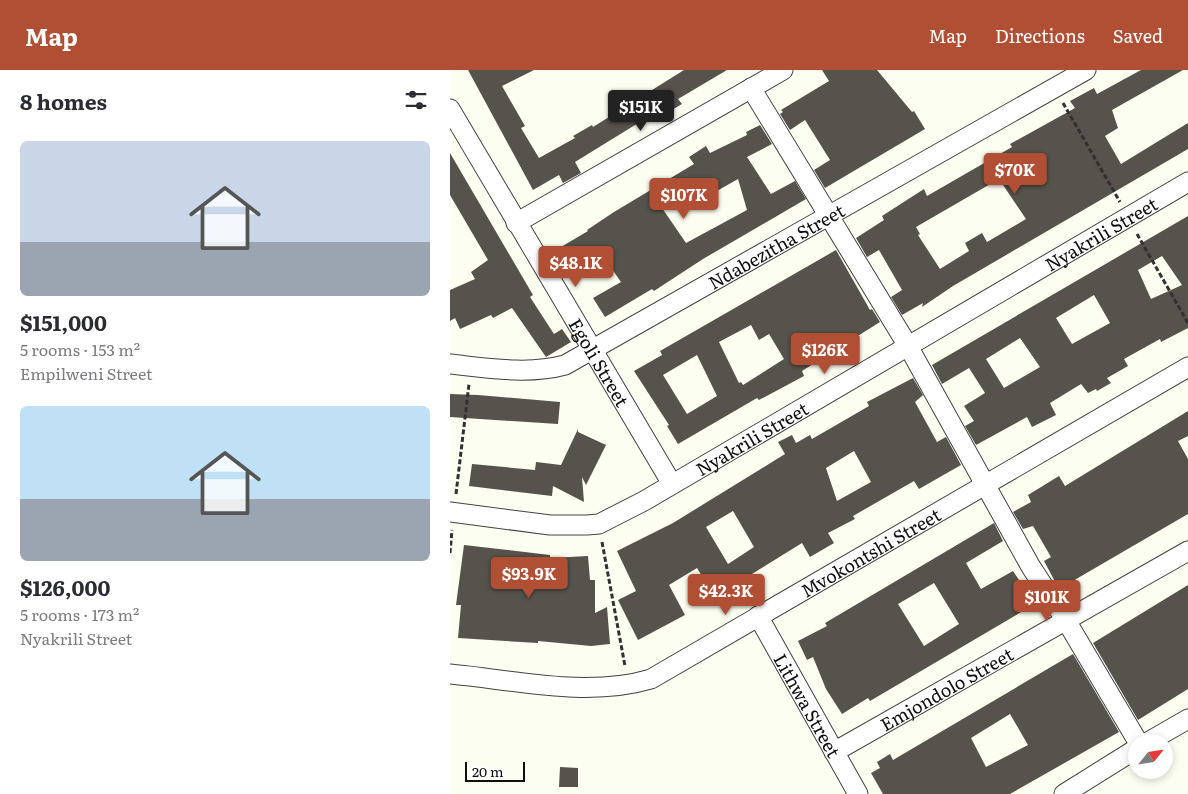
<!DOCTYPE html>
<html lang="en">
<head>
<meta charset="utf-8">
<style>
	:root { --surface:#fff; --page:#f7f7f7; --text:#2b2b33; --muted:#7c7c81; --accent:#b14f34 }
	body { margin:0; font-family:Literata,serif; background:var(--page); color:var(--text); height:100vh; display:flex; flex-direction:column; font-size:19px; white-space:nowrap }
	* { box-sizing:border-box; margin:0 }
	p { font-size:16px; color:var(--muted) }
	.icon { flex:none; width:28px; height:28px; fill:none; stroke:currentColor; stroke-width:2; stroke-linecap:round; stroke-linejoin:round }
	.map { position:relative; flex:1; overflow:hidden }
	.drawer { display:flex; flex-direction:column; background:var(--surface); width:450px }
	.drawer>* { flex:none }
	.needle { width:32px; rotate:60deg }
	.buttons { position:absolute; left:678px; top:664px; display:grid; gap:10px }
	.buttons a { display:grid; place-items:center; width:45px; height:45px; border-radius:50%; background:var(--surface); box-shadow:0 2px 8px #0003; font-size:25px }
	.scale { position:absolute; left:15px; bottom:12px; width:60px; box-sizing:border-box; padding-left:5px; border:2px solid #0f0f0f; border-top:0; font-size:14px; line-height:18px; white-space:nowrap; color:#0f0f0f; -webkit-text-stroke:4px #fff; paint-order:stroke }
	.price { position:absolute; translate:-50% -42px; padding:0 11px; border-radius:5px; background:var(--accent); color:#fff; font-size:16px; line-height:32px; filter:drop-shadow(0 1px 2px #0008) }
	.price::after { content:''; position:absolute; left:50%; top:30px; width:15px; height:11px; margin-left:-8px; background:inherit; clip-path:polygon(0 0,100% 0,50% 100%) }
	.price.current { background:#222; color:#fff }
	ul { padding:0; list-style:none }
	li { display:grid; align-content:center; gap:10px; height:265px; padding:0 20px }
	li span { display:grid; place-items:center; height:155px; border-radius:8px; color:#555 }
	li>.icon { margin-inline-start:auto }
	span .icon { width:90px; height:90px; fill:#fffc; stroke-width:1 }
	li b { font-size:21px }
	h2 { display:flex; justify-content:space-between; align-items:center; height:60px; padding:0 20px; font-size:21px }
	header { display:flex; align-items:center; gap:30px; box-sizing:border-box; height:70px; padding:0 25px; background:var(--accent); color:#fff }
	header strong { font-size:24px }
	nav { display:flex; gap:28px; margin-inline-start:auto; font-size:18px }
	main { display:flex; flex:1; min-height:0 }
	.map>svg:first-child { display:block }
	.building { fill:#56534c; fill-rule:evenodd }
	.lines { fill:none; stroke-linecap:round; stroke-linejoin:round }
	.street-casing { stroke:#424242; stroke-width:21 }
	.path { stroke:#313131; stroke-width:3; stroke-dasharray:5 2.5; stroke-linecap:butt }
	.street { stroke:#fff; stroke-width:19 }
	.labels { text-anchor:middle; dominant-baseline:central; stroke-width:5; stroke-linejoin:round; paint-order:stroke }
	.street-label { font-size:18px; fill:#0f0f0f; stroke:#fff }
</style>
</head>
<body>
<header>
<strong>Map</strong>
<nav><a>Map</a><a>Directions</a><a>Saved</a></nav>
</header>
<main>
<section class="drawer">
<h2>8 homes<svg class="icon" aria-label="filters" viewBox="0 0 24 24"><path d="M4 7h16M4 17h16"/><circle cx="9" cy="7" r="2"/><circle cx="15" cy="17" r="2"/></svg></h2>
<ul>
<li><span style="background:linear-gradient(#c9d6e8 65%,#9aa5b1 0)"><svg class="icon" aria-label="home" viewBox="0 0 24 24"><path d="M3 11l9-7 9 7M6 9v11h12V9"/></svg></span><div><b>$151,000</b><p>5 rooms · 153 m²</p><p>Empilweni Street</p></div></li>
<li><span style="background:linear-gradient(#bfe0f5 60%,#9aa5b1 0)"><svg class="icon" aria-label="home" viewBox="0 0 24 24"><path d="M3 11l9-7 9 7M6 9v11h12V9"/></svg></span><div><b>$126,000</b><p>5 rooms · 173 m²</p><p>Nyakrili Street</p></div></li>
</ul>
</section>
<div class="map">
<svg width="738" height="724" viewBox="0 0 738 724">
	<rect width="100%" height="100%" fill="#fdfef2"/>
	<path class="building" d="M18 0H84L52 16 75 56 71 58 89 88 125 68 123 66 142 55 143 57 234 0H277L228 29 232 34 215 44 211 39 125 92 131 103 113 113 109 105 83 120Z
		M372 0H427L462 42 464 41 475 59 375 118 364 100 380 90 355 50 340 60 330 44 333 42 331 40 379 11Z
		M691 0H733L662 40 668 58 655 66 671 94 738 53V79L503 216 472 237 473 233 452 245 441 227 452 220 429 180 417 187 406 168 434 150 432 146 474 119 477 126 562 77 560 74 625 38 620 31 644 18 647 24ZM549 109 576 149 537 172 532 163 515 173 519 181 490 199 468 165 470 164 466 157Z
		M310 55 322 74 297 87 321 124 345 111 356 129 253 189 204 221 202 219 155 247 143 228 171 212 148 179 122 194 111 177 138 161 137 160 164 142 244 94 239 87 256 76 260 83 297 65 296 62ZM288 109 297 140 236 173 212 138 254 111 258 126Z
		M0 83 83 225 80 227 104 264 112 259 121 272 96 287 62 238 43 248 41 245 10 259 5 248 0 251V220L25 209 21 202 38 190 0 125Z
		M738 146V258L711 272 710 269 674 289 678 296 657 308 661 313 647 321 646 319 638 323 631 314 600 333 606 345 582 357 577 347 526 375 515 356 524 351 514 336 535 323 519 298 492 314 482 295ZM712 186 732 215 701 229 688 200ZM644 225 660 253 622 274 606 248ZM570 268 590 297 554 318 536 289Z
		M386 180 420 240 422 239 430 252 352 301 354 306 309 330 307 328 228 374 217 356 219 355 184 301 212 285 210 281ZM301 255 309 270 319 264 334 289 293 315 291 312 289 313 269 272ZM247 285 267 326 237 344 213 305Z
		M463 308 473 325 465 332 487 372 496 367 511 395 469 419 464 411 403 446 405 449 378 463 384 473 360 487 352 473 265 527 247 498 219 515 235 545 188 570 168 530 186 521 167 481 223 453 335 384 328 372 342 365 346 373 360 365 362 369 419 336 417 332ZM404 381 421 412 387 431 376 398ZM283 441 304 477 278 494 256 457Z
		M0 324 28 325 110 332 108 354 0 347Z
		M738 341V366L728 371 738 389V444L609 519 594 491 601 487 583 456 573 459 563 442 581 432 578 425 609 406 615 416Z
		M128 359V362L156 375 136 415 132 407 134 432 103 416 102 426 19 416 22 394 85 400 86 392 111 395Z
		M544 453 553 471 516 493 531 519 563 501 573 516 578 513 590 531 420 631 418 628 392 644 376 619 363 587 357 590 348 571 377 556 375 553ZM484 513 509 554 474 576 448 534Z
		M14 475 100 485V488L138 486 140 510H145V543L157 537 160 574 141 576 88 571V573L8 568 11 535H6Z
		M738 515V619L688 650 643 573Z
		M623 584 669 662 560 724H433L421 703 430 698 427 692 440 684 443 690ZM560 644 578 675 536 697 521 668Z
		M110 697 128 698V717H109Z"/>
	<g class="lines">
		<g class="street-casing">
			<g id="street">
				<path d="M301 18 458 276 581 497 617 552 688 672"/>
				<path id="s1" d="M0 39 222 414"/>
				<path d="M66 153 333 0"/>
				<path id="s2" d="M0 294C38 298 78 305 115 295L636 0"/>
				<path id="s3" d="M0 442 100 455H137L149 454 194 431 738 112"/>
				<path id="s4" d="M308 546 408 724"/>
				<path id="s5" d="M0 604C65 610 137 628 201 609L738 297"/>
				<path d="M698 672 738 649"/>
				<path id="s6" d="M384 682 738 481"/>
				<path d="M614 724 686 679"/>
			</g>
		</g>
		<path class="path" d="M613 33 670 132
			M687 164 738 253
			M6 424 19 314
			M152 472 175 596
			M0 483 2 460"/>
		<use href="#street" class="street"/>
	</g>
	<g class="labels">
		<g class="street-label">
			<text stroke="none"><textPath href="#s3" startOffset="730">Nyakrili Street</textPath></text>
			<text stroke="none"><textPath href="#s2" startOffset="358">Ndabezitha Street</textPath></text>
			<text stroke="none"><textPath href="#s1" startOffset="294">Egoli Street</textPath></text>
			<text stroke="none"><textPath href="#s3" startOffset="325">Nyakrili Street</textPath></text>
			<text stroke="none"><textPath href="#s5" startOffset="456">Mvokontshi Street</textPath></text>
			<text stroke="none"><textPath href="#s6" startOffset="129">Emjondolo Street</textPath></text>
			<text stroke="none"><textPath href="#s4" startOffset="102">Lithwa Street</textPath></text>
		</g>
	</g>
</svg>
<div class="buttons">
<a><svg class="needle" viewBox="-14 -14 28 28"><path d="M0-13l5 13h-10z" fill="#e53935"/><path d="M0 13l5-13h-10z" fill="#7c7c81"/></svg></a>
</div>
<div class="scale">20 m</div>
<b class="price current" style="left:191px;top:62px">$151K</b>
<b class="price" style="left:565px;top:125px">$70K</b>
<b class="price" style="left:234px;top:150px">$107K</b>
<b class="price" style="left:126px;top:218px">$48.1K</b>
<b class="price" style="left:375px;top:305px">$126K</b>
<b class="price" style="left:79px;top:529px">$93.9K</b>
<b class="price" style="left:276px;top:546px">$42.3K</b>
<b class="price" style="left:597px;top:552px">$101K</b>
</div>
</main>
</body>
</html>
